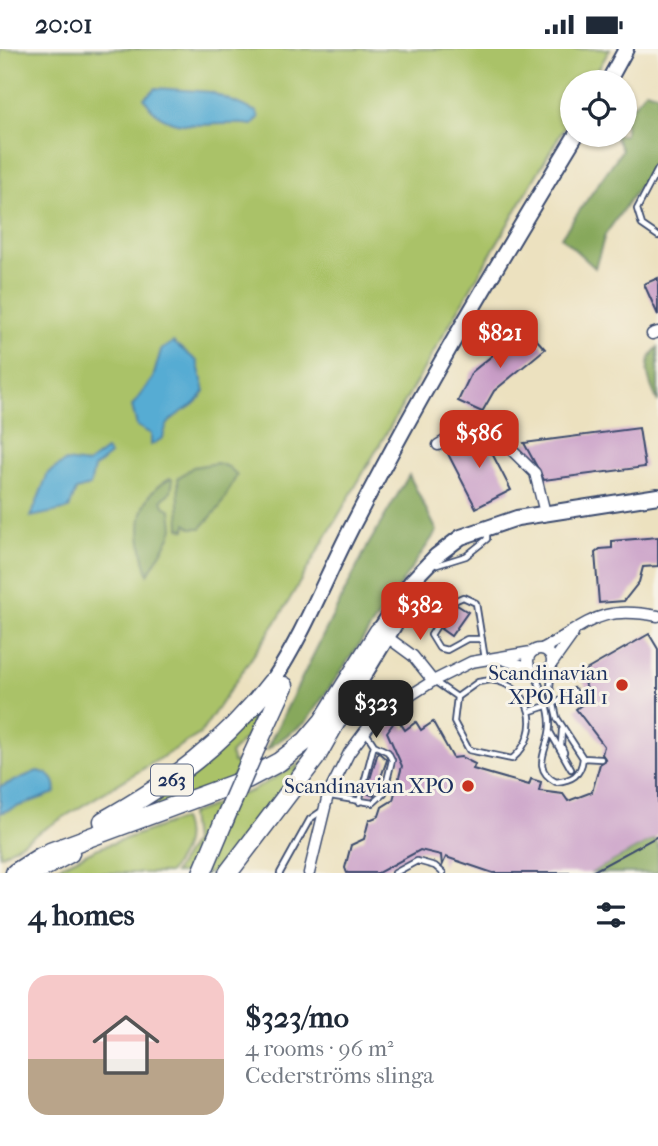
<!DOCTYPE html>
<html lang="en">
<head>
<meta charset="utf-8">
<style>
	:root { --surface:#fff; --page:#f2f2f3; --text:#1f2937; --muted:#747a83; --line:#e0e1e3; --accent:#c8321e }
	body { margin:0; font-family:"IM FELL French Canon",serif; background:var(--page); color:var(--text); height:100vh; display:flex; flex-direction:column; font-size:26px; white-space:nowrap }
	* { box-sizing:border-box; margin:0 }
	p { font-size:23px; color:var(--muted) }
	.icon { flex:none; width:38px; height:38px; fill:none; stroke:currentColor; stroke-width:2; stroke-linecap:round; stroke-linejoin:round }
	.map { position:relative; height:824px; overflow:hidden }
	.drawer { display:flex; flex-direction:column; background:var(--surface); flex:1 }
	.drawer>* { flex:none }
	.controls { position:absolute; left:560px; top:21px; display:grid; gap:14px }
	.controls a { display:grid; place-items:center; width:77px; height:77px; border-radius:50%; background:var(--surface); box-shadow:0 2px 5px #0004; font-size:35px }
	.price { position:absolute; translate:-50% -60px; padding:0 16px; border-radius:14px; background:var(--accent); color:#fff; font-size:23px; line-height:46px; filter:drop-shadow(0 2px 4px #0008) }
	.price::after { content:''; position:absolute; left:50%; top:42px; width:21px; height:16px; margin-left:-10px; background:inherit; clip-path:polygon(0 0,100% 0,50% 100%) }
	.price.active { background:#222; color:#fff }
	ul { padding:0; list-style:none }
	li { display:flex; align-items:center; gap:21px; height:175px; padding:0 28px }
	li+li { border-top:2px solid var(--line) }
	li span { display:grid; place-items:center; flex:none; width:196px; height:140px; border-radius:21px; color:#555 }
	li>.icon { margin-inline-start:auto }
	span .icon { width:84px; height:84px; fill:#fffc; stroke-width:1 }
	li b { font-size:30px }
	h2 { display:flex; justify-content:space-between; align-items:center; height:84px; padding:0 28px; font-size:30px }
	.status { display:flex; justify-content:space-between; align-items:center; height:49px; padding:0 35px; background:var(--surface); direction:ltr }
	.status svg { height:19px; fill:currentColor }
	.map>svg:first-child { display:block }
	.green { fill:#aac267; stroke:#627862; stroke-width:2 }
	.forest { fill:#87a85c; stroke:#516c5d; stroke-width:2 }
	.water { fill:#57acd3; stroke:#396e98; stroke-width:2 }
	.building { fill:#c99ec7 }
	.lines { fill:none; stroke-linecap:round; stroke-linejoin:round }
	.lane-casing { stroke:#3a4a6d; stroke-width:8 }
	.street-casing { stroke:#3a4a6d; stroke-width:13 }
	.secondary-casing { stroke:#3a4a6d; stroke-width:18 }
	.highway-casing { stroke:#3a4a6d; stroke-width:21 }
	.lane { stroke:#fff; stroke-width:4.5 }
	.street { stroke:#fff; stroke-width:10 }
	.secondary { stroke:#fff; stroke-width:14 }
	.highway { stroke:#fff; stroke-width:18 }
	.highway-bridge-casing { stroke:#3a4a6d; stroke-width:21; stroke-linecap:butt }
	.highway-bridge { stroke:#fff; stroke-width:18 }
	.poi-dot { fill:#c8321e; stroke:#f7f3e8; stroke-width:2.5 }
	.labels { text-anchor:middle; dominant-baseline:central; stroke-width:6; stroke-linejoin:round; paint-order:stroke }
	.shield { fill:#f7f3e8; stroke:#5d6a87; stroke-width:2 }
	.shield-label { font-size:19px; font-weight:bold; fill:#1b2f5e }
	.poi-label { font-size:21px; fill:#1b2f5e; stroke:#f7f3e8; text-anchor:end }
</style>
</head>
<body>
<div class="status"><b>20:01</b><svg viewBox="0 0 49 12"><path d="M0 12V9h3v3zM5 12V6h3v6zM10 12V3h3v9zM15 12V0h3v12zM26 1h20v11H26zM47 4h2v5h-2z"/></svg></div>
<div class="map">
<svg width="658" height="824" viewBox="0 0 658 824">
	<rect width="100%" height="100%" fill="#f7f3e8"/>
	<filter id="ink" filterUnits="userSpaceOnUse"><feTurbulence type="fractalNoise" baseFrequency=".0143" numOctaves="2"/><feDisplacementMap in="SourceGraphic" scale="14" xChannelSelector="R" yChannelSelector="G"/><feConvolveMatrix kernelMatrix="1 2 1 2 8 2 1 2 1" color-interpolation-filters="sRGB"/></filter>
	<filter id="wash" filterUnits="userSpaceOnUse"><feTurbulence type="fractalNoise" baseFrequency=".00686" numOctaves="4" result="noise"/><feDisplacementMap in="SourceGraphic" scale="28" xChannelSelector="R" yChannelSelector="G"/><feGaussianBlur stdDeviation="1.57" result="paint"/><feColorMatrix in="noise" values="0 0 0 0 0 0 0 0 0 0 0 0 0 0 0 0 0 1.4 0 .05"/><feComposite in="paint" operator="in"/></filter>
	<g filter="url(#wash)">
		<rect width="100%" height="100%" fill="#ece1bf"/>
		<path class="green" d="M0 0H610L591 33H572V65L280 567 200 685 0 807Z
			M258 659 248 686 230 705 233 713 239 716 231 732 111 773Z
			M303 713 220 824H174L193 793 190 765 251 742Z
			M182 770C191 791 182 806 169 824H45L96 800Z"/>
		<path class="forest" d="M646 41 658 45V111L605 186 595 219 561 188 622 101 614 86H625V66Z
			M658 298V353C649 334 640 315 658 298Z
			M217 414 229 418 237 426 220 458 201 479H191L186 475 185 481 180 479 178 429 193 418Z
			M409 426 437 482 306 673 266 701 367 498Z
			M170 429 173 431 171 442 162 451 164 457 171 461 173 479 170 488 148 525C137 489 132 450 170 429Z
			M654 790 658 796V824H590Z"/>
		<path class="water" d="M156 39 211 43 257 63 259 69 253 76C215 69 168 92 144 49Z
			M173 293 197 312 205 342C191 366 167 361 163 389L151 396V385L137 377 132 357 153 329 161 301Z
			M106 401 110 406 94 419 90 437 76 441 69 460 31 468 48 424 66 412 87 415Z
			M37 722C49 723 58 732 55 744L0 764V738Z"/>
		<g id="blocks">
			<path class="building" d="M658 229V266L644 235Z
				M526 279 545 300 494 342 482 363 458 352 472 323Z
				M639 379 645 418 544 431 524 394Z
				M481 383 511 441 476 459 447 403Z
				M658 488V517L643 518 639 533 624 552 599 554 595 504 600 500 612 499V492Z
				M457 556 468 563 451 587 441 580Z
				M649 585 658 600V787L590 824H493L446 808 442 817 441 806 420 801 378 824H347L345 819 351 796 364 790 369 771 379 767 382 758 393 751 402 717 387 683 397 669 405 681 416 673 421 681 433 673 453 709 461 708 475 715 473 720 529 736 531 730 541 733 539 742 563 745 568 752 592 743 600 715 606 711 602 705 604 697 576 660 592 648 579 625Z
				M378 703 387 711 374 747 366 744Z"/>
		</g>
	</g>
	<g filter="url(#ink)">
		<use href="#blocks" fill-opacity="0" stroke="#3a4a6d" stroke-width="2"/>
		<g class="lines">
			<g class="lane-casing">
				<path id="lane" d="M658 120 637 160 642 176 658 187
					M437 516 466 507 487 490V482
					M482 590H467L447 601 439 599 431 586 452 553 463 548 476 554 485 610
					M533 622C541 639 550 656 550 675 551 698 528 718 556 733 572 731 581 727 583 709L557 669 550 638 552 617
					M491 631C532 636 544 683 512 710L469 701 454 673 457 648 478 633Z
					M434 632 457 648
					M531 662 555 654 574 642
					M562 681 561 696 564 703
					M550 683 571 720
					M583 709 601 710
					M330 747 373 754 384 744 392 711 388 703 374 696 365 682
					M359 753 374 696
					M280 824 310 770 323 761
					M395 824 417 812 435 817 443 824"/>
			</g>
			<g class="street-casing">
				<path id="street" d="M652 285 658 283
					M438 396 473 375H485L535 424 545 464
					M383 585 413 607 433 632
					M528 612a12 12 0 1 1 24 0a12 12 0 1 1-24 0Z
					M542 600C591 573 599 556 658 567
					M502 610 530 619
					M553 613 573 585
					M309 824 328 746 349 704 375 669 433 632 471 613 531 603"/>
			</g>
			<g class="secondary-casing">
				<path id="secondary" d="M608 33 626 0
					M379 582 411 533 436 507 461 488 517 469 658 447
					M272 633C306 582 328 522 357 468 424 338 500 211 576 86
					M338 669 395 575"/>
			</g>
			<g class="highway-casing">
				<path id="highway" d="M253 705 284 637
					M103 772C172 733 223 696 272 633
					M50 803 247 730 279 713 306 692 323 672 379 582
					M15 824 42 807
					M33 824 70 804
					M202 824 223 774
					M228 824 316 708 338 669"/>
			</g>
			<use href="#lane" class="lane"/>
			<use href="#street" class="street"/>
			<use href="#secondary" class="secondary"/>
			<use href="#highway" class="highway"/>
			<g class="highway-bridge-casing">
				<path id="highway-bridge" d="M223 774 253 705"/>
			</g>
			<use href="#highway-bridge" class="highway-bridge"/>
		</g>
	</g>
	<g class="poi-dot">
		<circle cx="622" cy="636" r="7"/>
		<circle cx="468" cy="737" r="7"/>
	</g>
	<g class="labels">
		<rect class="shield" x="151" y="715.5" width="42" height="31" rx="5"/>
		<g class="shield-label">
			<text x="172" y="731">263</text>
		</g>
		<g class="poi-label">
			<text x="608" y="624">Scandinavian<tspan x="608" dy="24">XPO Hall 1</tspan></text>
			<text x="454" y="737">Scandinavian XPO</text>
		</g>
	</g>
</svg>
<div class="controls">
<a><svg class="icon" aria-label="locate" viewBox="0 0 24 24"><circle cx="12" cy="12" r="6"/><path d="M12 2v4M12 18v4M2 12h4M18 12h4"/></svg></a>
</div>
<b class="price" style="left:500px;top:321px">$821</b>
<b class="price" style="left:479px;top:421px">$586</b>
<b class="price" style="left:420px;top:593px">$382</b>
<b class="price active" style="left:376px;top:691px">$323</b>
</div>
<section class="drawer">
<h2>4 homes<svg class="icon" aria-label="filters" viewBox="0 0 24 24"><path d="M4 7h16M4 17h16"/><circle cx="9" cy="7" r="2"/><circle cx="15" cy="17" r="2"/></svg></h2>
<ul>
<li><span style="background:linear-gradient(#f6c9c9 60%,#b9a48a 0)"><svg class="icon" aria-label="home" viewBox="0 0 24 24"><path d="M3 11l9-7 9 7M6 9v11h12V9"/></svg></span><div><b>$323/mo</b><p>4 rooms · 96 m²</p><p>Cederströms slinga</p></div></li>
</ul>
</section>
</body>
</html>
